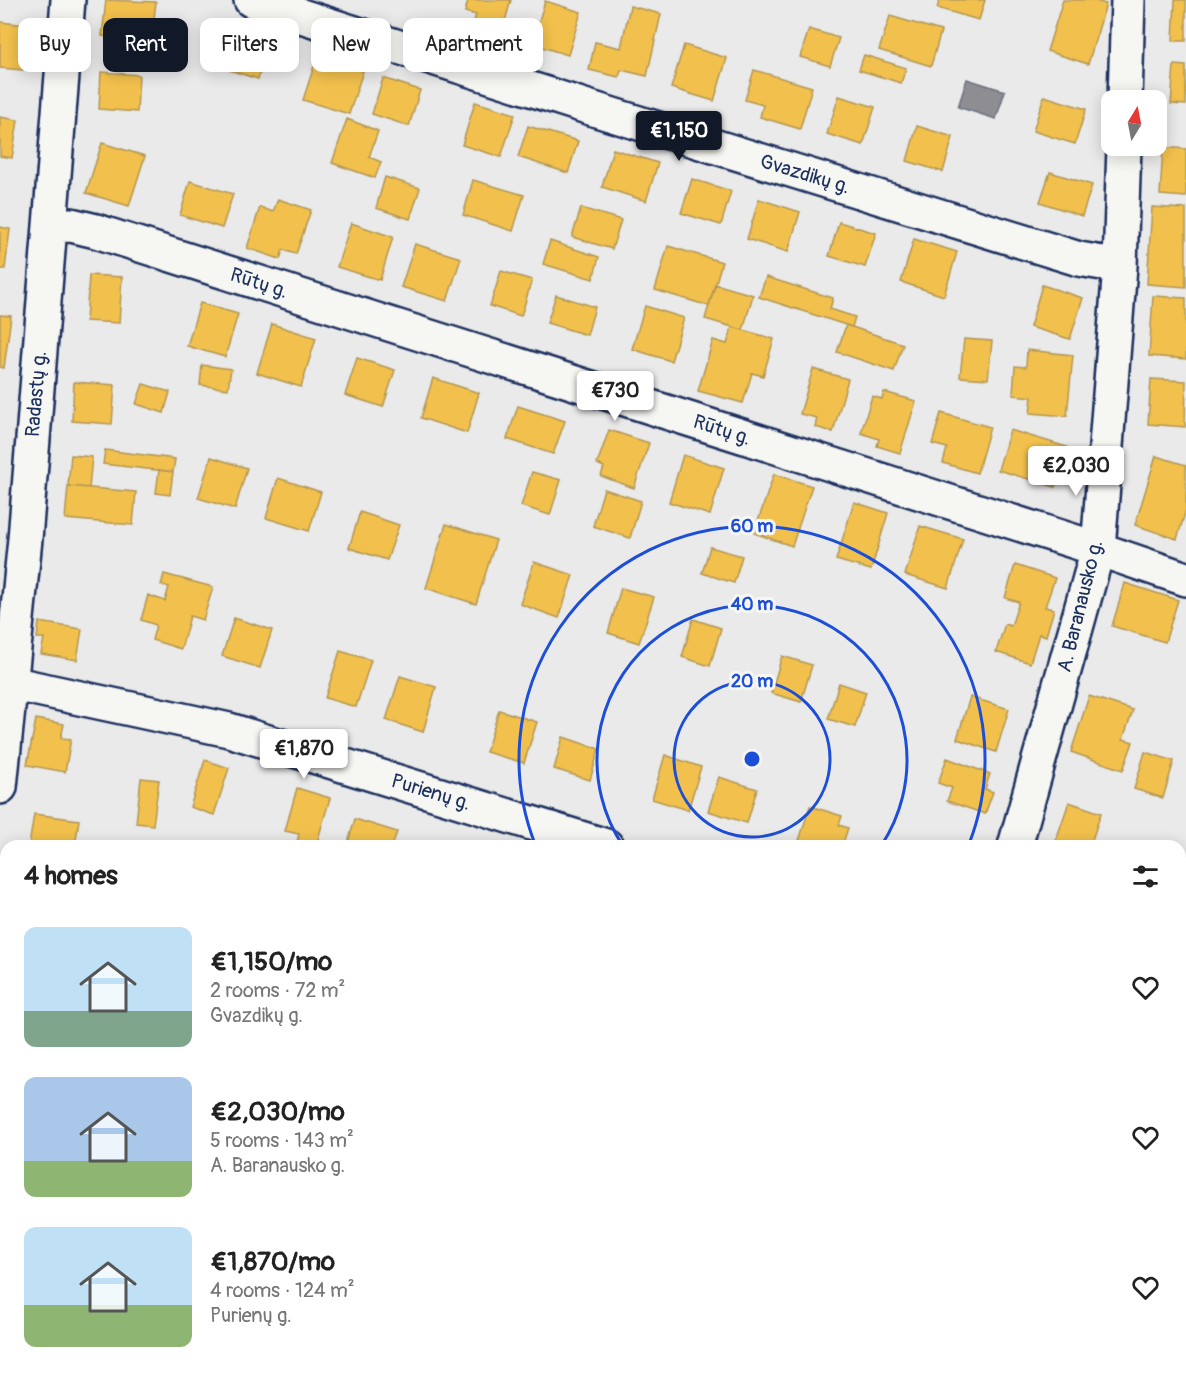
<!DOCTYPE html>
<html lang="en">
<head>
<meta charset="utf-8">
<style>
	:root { --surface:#fff; --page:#f2f2f2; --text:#222; --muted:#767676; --accent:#111827 }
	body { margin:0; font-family:Pangolin,sans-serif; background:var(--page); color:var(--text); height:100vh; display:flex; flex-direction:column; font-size:22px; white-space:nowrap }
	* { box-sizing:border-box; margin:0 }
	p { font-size:20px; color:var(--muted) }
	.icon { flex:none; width:33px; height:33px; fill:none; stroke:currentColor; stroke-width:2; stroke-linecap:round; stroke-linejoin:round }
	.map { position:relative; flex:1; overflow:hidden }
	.side { position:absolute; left:0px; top:840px; width:1186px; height:536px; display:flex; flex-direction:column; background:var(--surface); border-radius:18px 18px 0 0; box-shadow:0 3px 15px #0003 }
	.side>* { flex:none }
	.hud { position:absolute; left:18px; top:18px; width:600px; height:54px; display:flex; gap:12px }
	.needle { width:39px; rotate:10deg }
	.tools { position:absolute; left:1101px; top:90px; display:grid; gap:12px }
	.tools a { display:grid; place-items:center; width:66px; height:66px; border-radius:12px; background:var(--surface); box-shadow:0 3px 15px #0003; font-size:30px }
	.price { position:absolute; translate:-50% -51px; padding:0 14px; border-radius:6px; background:#fff; color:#222; font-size:20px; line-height:39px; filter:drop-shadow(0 2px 3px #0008) }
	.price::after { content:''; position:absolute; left:50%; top:36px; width:18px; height:14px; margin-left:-9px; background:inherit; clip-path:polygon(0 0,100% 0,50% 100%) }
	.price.current { background:var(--accent); color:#fff }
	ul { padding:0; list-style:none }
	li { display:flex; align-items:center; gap:18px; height:150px; padding:0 24px }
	li span { display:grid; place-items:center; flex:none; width:168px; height:120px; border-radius:12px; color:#555 }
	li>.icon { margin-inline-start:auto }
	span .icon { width:72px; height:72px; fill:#fffc; stroke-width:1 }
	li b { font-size:26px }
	h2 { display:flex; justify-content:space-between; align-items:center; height:72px; padding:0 24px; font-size:26px }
	.pill { padding:0 21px; border-radius:12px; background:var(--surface); box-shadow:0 3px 15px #0003; font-size:21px; line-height:54px }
	.pill.current { background:var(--accent); color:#fff }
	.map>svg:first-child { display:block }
	.homes { fill:#f2c14e; stroke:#b29553; stroke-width:1.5 }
	.industry { fill:#8d8d92; stroke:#6b7182; stroke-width:1.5 }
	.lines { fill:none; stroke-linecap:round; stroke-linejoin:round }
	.minor-casing { stroke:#1b2f5e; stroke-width:38 }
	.minor { stroke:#f6f6f2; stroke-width:33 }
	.ring { fill:none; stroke:#1d4ed8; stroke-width:3 }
	.labels { text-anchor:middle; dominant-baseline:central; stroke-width:6; stroke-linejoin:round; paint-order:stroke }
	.street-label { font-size:20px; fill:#1b2f5e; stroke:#f6f6f2 }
	.centre { fill:#1d4ed8; stroke:#f6f6f2; stroke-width:3 }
	.ring-label { font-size:18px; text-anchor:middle; font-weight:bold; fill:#1d4ed8; stroke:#f6f6f2; stroke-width:6; stroke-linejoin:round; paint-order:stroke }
</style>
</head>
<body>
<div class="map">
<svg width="1186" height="1375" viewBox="0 0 1186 1375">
	<rect width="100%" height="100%" fill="#e9eae9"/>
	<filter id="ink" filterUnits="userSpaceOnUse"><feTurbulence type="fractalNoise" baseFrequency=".0167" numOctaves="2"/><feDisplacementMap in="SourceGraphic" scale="12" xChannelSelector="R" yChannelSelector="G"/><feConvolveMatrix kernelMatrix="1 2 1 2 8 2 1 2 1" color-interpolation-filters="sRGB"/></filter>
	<g filter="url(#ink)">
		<path class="homes" d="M106 0 156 2 151 41 102 36Z
			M468 0H511L501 35 472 27 476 15 465 12Z
			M940 0H985L979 20 937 8Z
			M1063 0H1092L1106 4 1088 64 1047 51Z
			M1175 0H1186V41H1173Z
			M545 1 581 12 568 55 532 44Z
			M630 6 661 14 647 76 621 70 619 77 589 70 595 42 621 48Z
			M890 16 941 31 931 66 879 50Z
			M0 22 27 25 23 70 0 68Z
			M809 29 839 38 830 66 800 57Z
			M241 33 270 43 258 79 229 70Z
			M684 45 727 58 714 101 671 88Z
			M864 55 906 68 901 83 859 70Z
			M317 57 363 71 349 114 303 100Z
			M1174 65 1186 66V105L1171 104Z
			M754 70 812 87 800 129 760 117 763 105 745 100Z
			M101 72 139 75 137 112 99 109Z
			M383 78 420 90 409 126 372 114Z
			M839 96 875 107 863 145 827 134Z
			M1044 96 1086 109 1075 144 1033 131Z
			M475 102 515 114 501 157 462 145Z
			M0 117 18 120 12 158 0 156Z
			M347 119 378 131 369 157 381 162 375 178 332 163Z
			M528 126 578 141 568 173 518 157Z
			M917 126 953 137 943 172 907 161Z
			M102 143 145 156 129 206 86 193Z
			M1163 147 1186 149V197L1160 195Z
			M613 149 658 163 646 201 602 187Z
			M1050 172 1092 185 1082 216 1040 202Z
			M385 177 420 188 410 219 376 208Z
			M692 179 731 191 721 225 681 213Z
			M473 180 524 195 513 231 463 215Z
			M190 181 233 194 222 228 180 215Z
			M278 199 311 210 296 254 283 250 280 259 247 248 260 207 273 212Z
			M759 199 800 212 788 252 747 239Z
			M1152 207 1186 209V287L1147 284Z
			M581 208 621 220 612 249 572 237Z
			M839 222 876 233 865 267 829 256Z
			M351 223 393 237 380 280 337 267Z
			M0 227 10 229 5 269H0Z
			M914 239 957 252 944 296 901 282Z
			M550 241 599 257 593 279 543 264Z
			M415 244 461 258 447 301 401 287Z
			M668 246 722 262 709 306 655 290Z
			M501 271 532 280 521 316 490 306Z
			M89 275 122 277 119 323 86 321Z
			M766 277 833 298 830 309 855 317 852 327 759 297Z
			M715 284 753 295 743 330 705 319Z
			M1042 285 1083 298 1070 339 1030 327Z
			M556 295 595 307 587 335 547 323Z
			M1153 296 1186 298V359L1149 356Z
			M200 303 238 314 225 357 187 346Z
			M645 306 684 318 671 361 632 349Z
			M0 315 11 316 4 368 0 367Z
			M272 324 316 338 301 387 257 373Z
			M846 325 903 344 894 371 837 352Z
			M732 327 774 339 763 376 752 373 743 403 698 391 713 340 727 344Z
			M964 339 992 341 988 379 960 377Z
			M1027 350 1073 355 1067 416 1030 413 1032 397 1013 395 1015 366 1026 367Z
			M357 358 395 370 383 407 345 395Z
			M202 365 231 369 228 389 200 385Z
			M813 369 848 379 833 432 815 427 817 418 800 414Z
			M433 378 479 393 467 433 421 418Z
			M1151 379 1186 381 1185 427 1148 424Z
			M74 382 115 385 112 424 72 421Z
			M143 384 170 392 164 413 136 404Z
			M884 392 916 401 900 453 877 446 879 439 861 433 872 396 882 399Z
			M518 406 565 421 553 454 507 439Z
			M941 413 990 427 977 473 943 463 947 448 932 444Z
			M609 430 649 443 634 488 601 476 604 467 597 464Z
			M1010 430 1067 447 1055 487 998 470Z
			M105 450 175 459 173 472 103 464Z
			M71 455 92 457 89 488 68 486Z
			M683 455 724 468 710 515 669 502Z
			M1156 456 1186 465V510L1177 539 1135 525Z
			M211 457 247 468 235 509 198 498Z
			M159 470 173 472 170 495 156 493Z
			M532 472 561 480 550 515 521 506Z
			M774 474 812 486 792 546 754 533Z
			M278 478 321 492 309 531 266 518Z
			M68 486 136 492 133 525 65 519Z
			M604 489 641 501 630 538 593 526Z
			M854 502 888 513 871 570 836 560Z
			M360 512 399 525 387 560 349 548Z
			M446 524 496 540 476 604 426 588Z
			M920 526 963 539 948 588 905 575Z
			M710 547 742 556 734 583 702 573Z
			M534 562 573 575 559 618 520 604Z
			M1015 565 1055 578 1045 607 1054 609 1046 636 1039 634 1030 663 996 652 1005 624 1011 626 1019 602 1005 598Z
			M164 574 213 587 203 620 190 616 181 649 152 640 156 625 141 620 148 595 165 601 169 587 161 585Z
			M1125 583 1178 600 1165 642 1112 626Z
			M621 588 654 597 639 643 608 633Z
			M234 618 272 630 260 668 222 656Z
			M693 619 721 628 710 666 682 657Z
			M39 622 82 629 77 660 41 654 44 638H37Z
			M340 651 371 660 356 707 325 698Z
			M782 656 812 665 801 702 771 693Z
			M400 676 436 687 423 732 386 720Z
			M839 683 866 692 855 727 828 719Z
			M1089 696 1133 710 1123 739 1133 742 1123 770 1071 752Z
			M970 697 1009 709 996 752 957 739Z
			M499 710 537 722 524 763 486 752Z
			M36 719 64 724 61 738 71 739 65 772 27 765Z
			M563 737 599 749 590 780 554 769Z
			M1145 752 1174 761 1163 798 1134 789Z
			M665 755 701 767 688 810 652 799Z
			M947 758 990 774 985 789 993 792 985 814 947 801 952 788 938 783Z
			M205 760 229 768 214 815 190 807Z
			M719 777 757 789 747 823 708 811Z
			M141 778 159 780 153 825 136 823Z
			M297 788 330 798 316 846H296L299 834 285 831Z
			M1069 802 1101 813 1090 846H1065L1055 843Z
			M810 806 842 816 839 825 848 828 842 846H814L799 841Z
			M34 814 79 820 75 846H29Z
			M355 819 397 832 392 846H347Z
			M1180 919 1186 920V939L1180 957Z
			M1186 1091V1118L1180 1116V1109Z
			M0 1191 6 1192V1248L0 1247Z
			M0 1295H6V1320L0 1319Z
			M1180 1358 1186 1359V1375H1171L1172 1370H1180Z
			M227 1370H262L261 1375H226Z
			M472 1370H502L500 1375H470Z
			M594 1370H609L608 1374Z
			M671 1370H719L718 1375H669Z
			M1059 1370H1100L1098 1375H1057Z"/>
		<path class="industry" d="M967 79 1005 91 996 119 958 107Z"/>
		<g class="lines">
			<g class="minor-casing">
				<path id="minor" d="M251 0 600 111 1079 259 1120 266
					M1125 100 1128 0
					M50 226 71 225 96 231 1098 549 1186 579
					M10 683 229 730 606 846
					M0 787 25 539 68 0
					M1015 846 1098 549 1120 266 1124 146
					M1180 1023 1186 1024
					M0 1095 6 1097
					M884 1370 902 1375"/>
			</g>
			<use href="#minor" class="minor"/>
		</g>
	</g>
	<g class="ring">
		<circle cx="752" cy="759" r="78"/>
		<path d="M623 846A155 155 0 1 1 881 846"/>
		<path d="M535 844A233 233 0 1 1 969 844"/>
	</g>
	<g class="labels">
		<g class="street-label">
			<text transform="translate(805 174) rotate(17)">Gvazdikų g.</text>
			<text transform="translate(259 283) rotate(18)">Rūtų g.</text>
			<text transform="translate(36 394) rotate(-85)">Radastų g.</text>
			<text transform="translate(722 430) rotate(18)">Rūtų g.</text>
			<text transform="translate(1080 606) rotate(-76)">A. Baranausko g.</text>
			<text transform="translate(431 792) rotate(17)">Purienų g.</text>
		</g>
	</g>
	<circle cx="752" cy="759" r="9" class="centre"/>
	<g class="ring-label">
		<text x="752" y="532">60 m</text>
		<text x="752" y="610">40 m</text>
		<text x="752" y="687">20 m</text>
	</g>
</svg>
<div class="tools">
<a><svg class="needle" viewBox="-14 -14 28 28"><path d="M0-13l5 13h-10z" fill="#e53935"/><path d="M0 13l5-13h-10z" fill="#767676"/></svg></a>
</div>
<b class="price current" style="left:679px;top:162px">€1,150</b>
<b class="price" style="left:615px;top:422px">€730</b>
<b class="price" style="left:1076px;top:497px">€2,030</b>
<b class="price" style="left:304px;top:780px">€1,870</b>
<div class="hud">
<a class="pill">Buy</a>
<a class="pill current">Rent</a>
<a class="pill">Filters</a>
<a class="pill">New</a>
<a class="pill">Apartment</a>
</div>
<section class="side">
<h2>4 homes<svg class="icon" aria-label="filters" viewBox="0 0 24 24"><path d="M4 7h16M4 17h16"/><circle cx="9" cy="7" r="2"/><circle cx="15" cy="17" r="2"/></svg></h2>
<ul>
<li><span style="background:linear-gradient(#bfe0f5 70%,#7fa58c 0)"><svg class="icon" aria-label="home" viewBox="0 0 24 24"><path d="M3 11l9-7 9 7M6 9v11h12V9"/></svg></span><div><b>€1,150/mo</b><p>2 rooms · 72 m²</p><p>Gvazdikų g.</p></div><svg class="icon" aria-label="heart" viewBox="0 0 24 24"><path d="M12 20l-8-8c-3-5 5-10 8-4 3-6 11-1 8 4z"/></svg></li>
<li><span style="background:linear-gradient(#a9c7e8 70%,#8fb573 0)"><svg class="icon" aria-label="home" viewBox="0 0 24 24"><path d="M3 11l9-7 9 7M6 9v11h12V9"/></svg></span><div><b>€2,030/mo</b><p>5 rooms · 143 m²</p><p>A. Baranausko g.</p></div><svg class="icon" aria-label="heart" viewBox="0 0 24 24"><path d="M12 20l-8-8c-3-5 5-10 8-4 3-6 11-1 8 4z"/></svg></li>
<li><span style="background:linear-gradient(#bfe0f5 65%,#8fb573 0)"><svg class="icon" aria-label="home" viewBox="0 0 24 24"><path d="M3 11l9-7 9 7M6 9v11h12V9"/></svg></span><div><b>€1,870/mo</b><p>4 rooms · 124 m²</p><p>Purienų g.</p></div><svg class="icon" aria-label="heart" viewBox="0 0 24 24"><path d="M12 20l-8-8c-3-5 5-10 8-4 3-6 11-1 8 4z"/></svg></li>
</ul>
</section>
</div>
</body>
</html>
